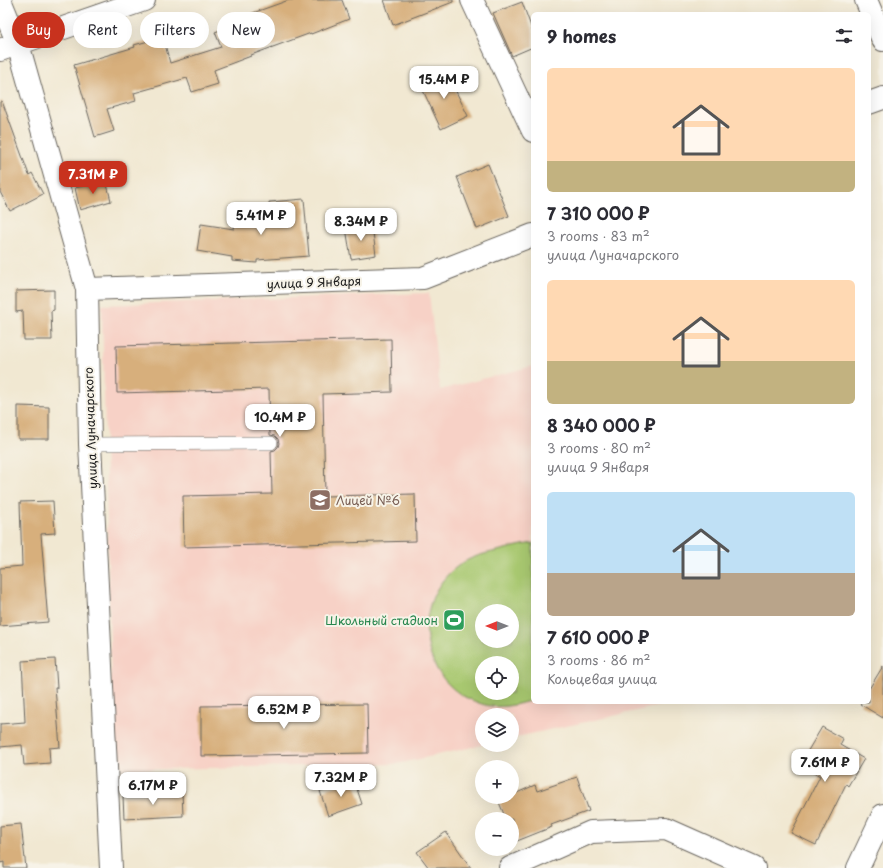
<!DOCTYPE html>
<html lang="en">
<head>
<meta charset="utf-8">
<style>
	:root { --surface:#fff; --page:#f7f7f7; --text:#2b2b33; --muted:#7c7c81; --accent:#c8321e }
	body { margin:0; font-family:"Playpen Sans",sans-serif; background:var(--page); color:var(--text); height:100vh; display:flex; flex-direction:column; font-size:15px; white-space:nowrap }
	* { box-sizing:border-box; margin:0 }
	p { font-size:13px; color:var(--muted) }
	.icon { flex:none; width:22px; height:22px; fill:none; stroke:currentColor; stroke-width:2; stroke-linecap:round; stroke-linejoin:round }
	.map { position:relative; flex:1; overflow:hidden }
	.sheet { position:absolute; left:531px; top:12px; width:340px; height:692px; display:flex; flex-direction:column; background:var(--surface); border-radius:6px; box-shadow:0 4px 16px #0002 }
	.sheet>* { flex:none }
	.hud { position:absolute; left:12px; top:12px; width:380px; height:36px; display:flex; gap:8px }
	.needle { width:26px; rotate:270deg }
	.tools { position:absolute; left:475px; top:604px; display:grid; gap:8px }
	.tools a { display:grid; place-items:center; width:44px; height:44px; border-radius:50%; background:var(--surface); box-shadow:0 4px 16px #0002; font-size:20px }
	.price { position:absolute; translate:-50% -34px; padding:0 9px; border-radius:8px; background:#fff; color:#222; font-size:13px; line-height:26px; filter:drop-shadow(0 1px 2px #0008) }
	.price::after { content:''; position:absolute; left:50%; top:24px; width:12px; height:9px; margin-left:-6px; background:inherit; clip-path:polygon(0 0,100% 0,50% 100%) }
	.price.current { background:var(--accent); color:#fff }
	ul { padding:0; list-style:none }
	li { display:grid; align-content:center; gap:8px; height:212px; padding:0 16px }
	li span { display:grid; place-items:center; height:124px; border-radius:6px; color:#555 }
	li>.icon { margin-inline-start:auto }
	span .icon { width:72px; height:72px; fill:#fffc; stroke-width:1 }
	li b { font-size:17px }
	h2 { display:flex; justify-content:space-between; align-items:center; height:48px; padding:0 16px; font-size:17px }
	.pill { padding:0 14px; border-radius:18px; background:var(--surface); box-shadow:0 4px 16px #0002; font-size:14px; line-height:36px }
	.pill.current { background:var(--accent); color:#fff }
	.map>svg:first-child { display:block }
	.built { fill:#f7d1c6; fill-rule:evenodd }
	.green { fill:#a8c870; stroke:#627246; fill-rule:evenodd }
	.building { fill:#d7af7b }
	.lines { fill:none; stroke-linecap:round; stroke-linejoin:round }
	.lane-casing { stroke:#67635c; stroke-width:14 }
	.street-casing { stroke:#67635c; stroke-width:24 }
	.lane { stroke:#fff; stroke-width:13 }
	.street { stroke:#fff; stroke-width:22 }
	.labels { text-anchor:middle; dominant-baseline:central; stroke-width:4; stroke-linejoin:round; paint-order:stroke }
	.street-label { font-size:12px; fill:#1c1c1c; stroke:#f7f3e8 }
	.education-label { font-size:12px; fill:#785e54; stroke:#f7f3e8; text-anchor:start }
	.leisure-label { font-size:12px; fill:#27864d; stroke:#f7f3e8; text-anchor:end }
</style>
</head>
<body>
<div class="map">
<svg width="883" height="868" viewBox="0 0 883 868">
	<rect width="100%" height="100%" fill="#f7f3e8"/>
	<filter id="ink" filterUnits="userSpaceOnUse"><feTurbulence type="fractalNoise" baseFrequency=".025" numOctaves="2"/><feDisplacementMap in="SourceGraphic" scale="8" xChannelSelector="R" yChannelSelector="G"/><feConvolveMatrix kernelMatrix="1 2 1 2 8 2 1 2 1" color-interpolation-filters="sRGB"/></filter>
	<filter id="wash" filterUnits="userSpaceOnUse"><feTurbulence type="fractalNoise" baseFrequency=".012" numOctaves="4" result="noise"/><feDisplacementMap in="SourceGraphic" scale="16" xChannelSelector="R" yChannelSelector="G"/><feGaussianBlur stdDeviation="0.9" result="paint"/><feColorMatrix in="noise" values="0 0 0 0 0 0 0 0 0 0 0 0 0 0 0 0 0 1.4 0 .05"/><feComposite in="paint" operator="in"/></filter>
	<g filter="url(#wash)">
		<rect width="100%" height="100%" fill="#f1e8d2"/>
		<path class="built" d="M429 293 440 390 533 366V702H677L512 738V715H482V745L397 764 113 770 102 305ZM482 611H512V641H482ZM482 663H512V693H482Z"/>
		<path class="green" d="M533 543V700C518 704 506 708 491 706 482 705 474 701 465 697 417 670 413 598 458 566 470 557 483 554 497 551 509 548 521 545 533 543ZM482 611H512V641H482ZM482 663H512V693H482Z"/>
		<g id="blocks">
			<path class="building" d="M289 0H342L349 19 311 34V33L251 55V56L214 70 218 84 192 92 187 78 134 93 136 101 107 109 114 131 95 137 74 65 135 47 134 45 163 37 170 63 221 47 215 32 251 18 250 14Z
				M384 0H453V2L393 25Z
				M522 2 533 32V47L512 56 493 13Z
				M446 71 468 116 441 129 420 84Z
				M2 101 29 175 32 173 43 194 10 211 0 192V102Z
				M488 164 509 216 477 229 457 177Z
				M106 180 111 201 80 210 75 188Z
				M304 199 309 256 257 260V263L232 261V257L197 251 201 224 234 229 235 223 272 226 269 202Z
				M372 225 376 255 351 259 346 228Z
				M54 290V310L51 311 52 340H24L23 311 16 312V291Z
				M391 339 392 392 323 394 325 496 415 494 416 541 184 547 183 496 272 494 271 451 275 450 278 447 279 443 278 439 275 436 270 435 269 389 117 393 116 346Z
				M18 406 49 407V439H18Z
				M53 501 55 533 41 534 48 622 0 626V568L22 566 20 502Z
				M55 659 57 688H55L60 747 49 748 50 763 24 765 22 745 0 747V724L25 722 22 661Z
				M883 666V718L860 704 861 702H869V689Z
				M367 704 368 753 201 756V706Z
				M822 727 843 739 840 745 864 759 848 786 846 784 816 845 791 833 820 776 800 764Z
				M577 777 589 811 551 825 552 827 512 843V819H506L498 800 506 797H512V795L535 785 537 791Z
				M354 780 362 804 328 816 320 791Z
				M182 792 183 816 124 819 123 796Z
				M21 824 26 868H4V862L0 863V826Z
				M446 832 471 868H429L417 852Z"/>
		</g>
	</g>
	<g filter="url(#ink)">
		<use href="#blocks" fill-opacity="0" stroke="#67635c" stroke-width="1"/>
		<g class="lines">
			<g class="lane-casing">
				<path id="lane" d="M90 444 271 443"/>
			</g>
			<g class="street-casing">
				<path id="street" d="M0 0 18 44 87 289 90 444 111 868
					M472 0 533 131
					M866 0 883 40
					M0 50 144 0
					M869 103 883 98
					M87 289 423 278 533 235
					M510 868 591 832 666 829 754 868
					M858 868 883 815"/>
			</g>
			<use href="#lane" class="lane"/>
			<use href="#street" class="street"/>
		</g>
	</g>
	<defs>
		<g id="school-square" transform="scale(1.15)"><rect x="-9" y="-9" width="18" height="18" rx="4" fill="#8d6e63" stroke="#f7f3e8"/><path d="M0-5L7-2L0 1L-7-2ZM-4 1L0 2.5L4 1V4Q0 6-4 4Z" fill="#fff"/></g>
		<g id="stadium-square" transform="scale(1.15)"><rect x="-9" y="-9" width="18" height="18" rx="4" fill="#2e9e5b" stroke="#f7f3e8"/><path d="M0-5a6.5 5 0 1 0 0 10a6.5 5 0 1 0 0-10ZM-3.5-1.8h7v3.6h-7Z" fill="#fff"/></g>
	</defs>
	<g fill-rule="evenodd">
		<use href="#school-square" x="320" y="500"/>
		<use href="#stadium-square" x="454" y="620"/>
	</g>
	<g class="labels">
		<g class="street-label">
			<text transform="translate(314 282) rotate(-2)">улица 9 Января</text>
			<text transform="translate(90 428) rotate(-92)">улица Луначарского</text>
		</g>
		<g class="education-label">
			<text x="336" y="500">Лицей №6</text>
		</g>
		<g class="leisure-label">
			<text x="438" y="620">Школьный стадион</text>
		</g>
	</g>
</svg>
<div class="tools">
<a><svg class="needle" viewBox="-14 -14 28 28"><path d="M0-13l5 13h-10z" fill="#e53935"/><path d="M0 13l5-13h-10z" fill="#7c7c81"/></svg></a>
<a><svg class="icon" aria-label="locate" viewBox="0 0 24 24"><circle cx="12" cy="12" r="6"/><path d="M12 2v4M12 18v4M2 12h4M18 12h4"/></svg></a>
<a><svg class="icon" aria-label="layers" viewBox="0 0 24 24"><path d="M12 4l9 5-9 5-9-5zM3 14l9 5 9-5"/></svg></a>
<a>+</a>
<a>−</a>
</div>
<b class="price" style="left:444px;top:100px">15.4M ₽</b>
<b class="price current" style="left:93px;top:195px">7.31M ₽</b>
<b class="price" style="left:261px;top:236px">5.41M ₽</b>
<b class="price" style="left:361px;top:242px">8.34M ₽</b>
<b class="price" style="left:280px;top:438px">10.4M ₽</b>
<b class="price" style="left:284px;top:730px">6.52M ₽</b>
<b class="price" style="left:825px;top:783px">7.61M ₽</b>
<b class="price" style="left:341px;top:798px">7.32M ₽</b>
<b class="price" style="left:153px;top:806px">6.17M ₽</b>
<div class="hud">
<a class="pill current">Buy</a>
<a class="pill">Rent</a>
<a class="pill">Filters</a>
<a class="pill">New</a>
</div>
<section class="sheet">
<h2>9 homes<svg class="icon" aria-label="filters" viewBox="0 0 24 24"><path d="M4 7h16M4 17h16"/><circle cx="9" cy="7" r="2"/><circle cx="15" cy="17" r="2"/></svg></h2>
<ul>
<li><span style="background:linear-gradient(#ffd9b3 75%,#c2b280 0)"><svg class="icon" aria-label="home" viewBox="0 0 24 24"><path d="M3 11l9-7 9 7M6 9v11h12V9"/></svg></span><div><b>7 310 000 ₽</b><p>3 rooms · 83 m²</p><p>улица Луначарского</p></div></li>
<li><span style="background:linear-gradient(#ffd9b3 65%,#c2b280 0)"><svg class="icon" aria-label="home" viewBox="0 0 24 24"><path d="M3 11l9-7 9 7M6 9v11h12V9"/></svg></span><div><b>8 340 000 ₽</b><p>3 rooms · 80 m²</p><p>улица 9 Января</p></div></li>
<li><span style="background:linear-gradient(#bfe0f5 65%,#b9a48a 0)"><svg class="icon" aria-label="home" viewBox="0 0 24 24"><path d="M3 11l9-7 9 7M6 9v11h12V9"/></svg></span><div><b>7 610 000 ₽</b><p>3 rooms · 86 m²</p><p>Кольцевая улица</p></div></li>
</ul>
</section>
</div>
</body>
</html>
